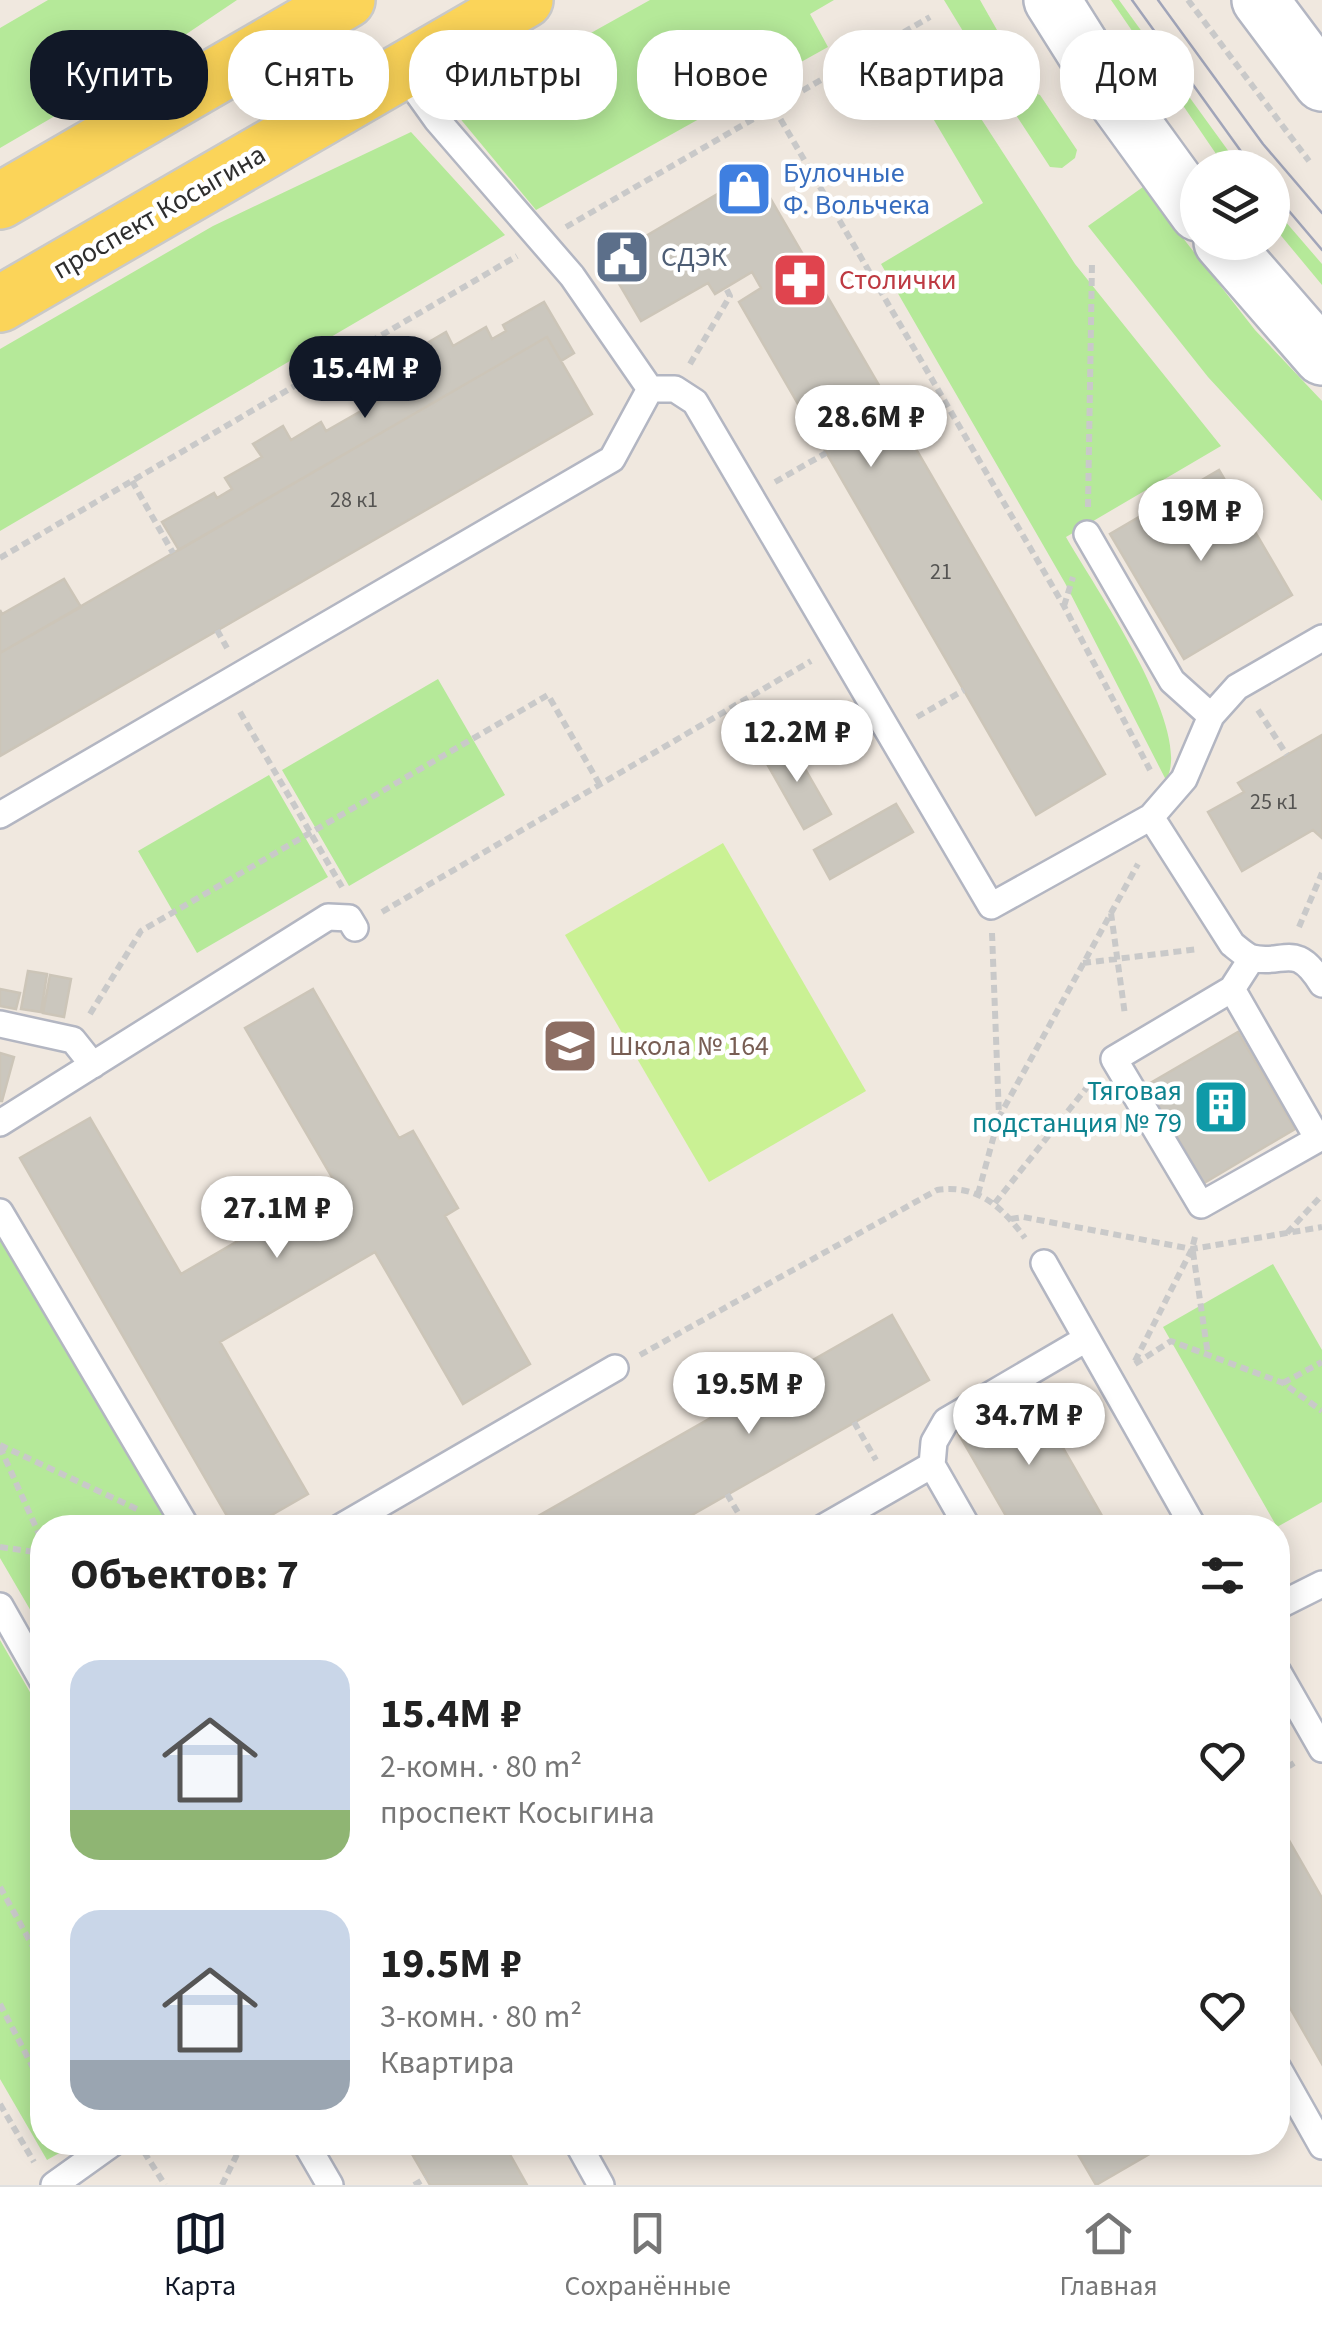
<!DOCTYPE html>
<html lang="ru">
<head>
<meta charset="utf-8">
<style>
	:root { --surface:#fff; --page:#f2f2f2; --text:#222; --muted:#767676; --line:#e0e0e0; --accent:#111827 }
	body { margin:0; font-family:"Source Sans 3",sans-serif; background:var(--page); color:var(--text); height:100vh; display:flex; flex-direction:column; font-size:38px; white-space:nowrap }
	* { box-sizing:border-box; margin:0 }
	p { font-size:32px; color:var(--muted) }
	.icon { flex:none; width:55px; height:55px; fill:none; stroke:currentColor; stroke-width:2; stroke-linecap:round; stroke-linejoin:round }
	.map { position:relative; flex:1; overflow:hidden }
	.panel { position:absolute; left:30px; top:1515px; width:1260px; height:640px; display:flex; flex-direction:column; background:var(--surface); border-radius:40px; box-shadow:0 5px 25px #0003 }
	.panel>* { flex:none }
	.banner { position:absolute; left:30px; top:30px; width:1262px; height:90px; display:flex; gap:20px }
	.buttons { position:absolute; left:1180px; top:150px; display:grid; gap:20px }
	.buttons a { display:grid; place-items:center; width:110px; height:110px; border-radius:50%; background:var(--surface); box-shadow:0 5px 25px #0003; font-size:50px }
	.price { position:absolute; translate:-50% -85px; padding:0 22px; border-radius:35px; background:#fff; color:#222; font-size:32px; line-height:65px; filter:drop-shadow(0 2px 5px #0008) }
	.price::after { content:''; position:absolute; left:50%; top:60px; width:30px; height:22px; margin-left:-15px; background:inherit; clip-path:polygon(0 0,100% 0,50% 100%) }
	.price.on { background:var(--accent); color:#fff }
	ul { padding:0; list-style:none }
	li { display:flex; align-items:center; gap:30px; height:250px; padding:0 40px }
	li span { display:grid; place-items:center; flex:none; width:280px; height:200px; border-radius:30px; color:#555 }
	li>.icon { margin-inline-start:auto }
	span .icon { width:120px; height:120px; fill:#fffc; stroke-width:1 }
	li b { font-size:42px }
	h2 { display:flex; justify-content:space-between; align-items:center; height:120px; padding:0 40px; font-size:42px }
	.pill { padding:0 35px; border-radius:40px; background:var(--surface); box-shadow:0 5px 25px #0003; font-size:35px; line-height:90px }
	.pill.on { background:var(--accent); color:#fff }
	.tabs { display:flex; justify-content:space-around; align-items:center; height:140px; border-top:2px solid var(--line); background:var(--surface); font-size:28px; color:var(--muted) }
	.tabs a { display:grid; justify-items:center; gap:5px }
	.tabs .on { color:var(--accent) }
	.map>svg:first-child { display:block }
	.green { fill:#b5e999 }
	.pitch { fill:#caf194 }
	.building { fill:#cbc7be; stroke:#ccc5b8; stroke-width:2.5 }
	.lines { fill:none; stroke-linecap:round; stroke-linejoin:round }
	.service-casing { stroke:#b3b6c2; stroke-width:30 }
	.secondary-casing { stroke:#b3b6c2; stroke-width:60 }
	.primary-casing { stroke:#c9c9c9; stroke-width:60 }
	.path { stroke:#c9c9c9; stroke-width:6; stroke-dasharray:8 5; stroke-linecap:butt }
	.service { stroke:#fff; stroke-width:25 }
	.secondary { stroke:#fff; stroke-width:55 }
	.primary { stroke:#fbd459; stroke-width:55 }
	.tram { stroke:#a1a5b9; stroke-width:2.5 }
	.labels { text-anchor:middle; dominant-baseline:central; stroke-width:9; stroke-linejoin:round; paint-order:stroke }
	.number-label { font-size:22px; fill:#555452 }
	.shop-label { font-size:28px; fill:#366cbe; stroke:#fff; text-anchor:start }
	.street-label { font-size:28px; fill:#2e2e2e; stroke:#fff }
	.service-label { font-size:28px; fill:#4e5e75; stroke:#fff; text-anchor:start }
	.health-label { font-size:28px; fill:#be3a42; stroke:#fff; text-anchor:start }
	.education-label { font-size:28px; fill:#785e54; stroke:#fff; text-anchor:start }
	.culture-label { font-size:28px; fill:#0d838f; stroke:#fff; text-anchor:end }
</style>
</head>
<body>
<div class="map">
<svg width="1322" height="2185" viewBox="0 0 1322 2185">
	<rect width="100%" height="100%" fill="#f0e8df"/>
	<path class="green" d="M48 0H237L127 74 0 148V28Z
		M650 0H834L810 14 828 47 536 210 453 110Z
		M944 0H980L997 30 996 39 983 46H972Z
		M1111 0H1119L1240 167H1225Z
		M934 46 1075 264 1221 446 1066 537C1093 585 1195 730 1166 780L1065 583 881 264 983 203 902 66Z
		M1031 92 1040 95 1077 150 1075 158 1062 168 1050 167 1014 112 1017 101Z
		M411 132 505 235 0 531V349L213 226Z
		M1143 187 1255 330 1322 401V501L1208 377 1088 226Z
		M1272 206 1322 264V285L1273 226Z
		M438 679 505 795 349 886 282 770Z
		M269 775 328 877 197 953 138 851Z
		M0 1230 172 1527 42 1528V1630L0 1558Z
		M1273 1264 1322 1350V1502L1277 1527 1163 1327Z
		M0 1640 42 1713V2142L77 2143 47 2160 0 2079Z"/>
	<path class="pitch" d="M723 843 866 1091 709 1182 565 935Z"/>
	<path class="building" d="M755 172 1105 774 1036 815 739 302 761 288 752 272 715 294 708 283 641 321 605 260Z
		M544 302 574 353 561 361 547 337 179 550 162 522 214 493 217 498 232 489 225 478 262 457 253 444 283 426 291 440 321 422 326 431 396 391 391 382 425 363 417 349 446 332 453 346 486 327 492 339 506 331 503 325Z
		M547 337 592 414 0 756V653Z
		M1219 470 1292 595 1184 659 1110 534Z
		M64 579 81 607 0 653V610L2 614Z
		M1322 735V838L1313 830 1242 871 1208 812 1244 792 1238 783Z
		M789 741 831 814 804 829 762 755Z
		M896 804 913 832 830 879 814 850Z
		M28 971 47 974 41 1012 21 1009Z
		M50 975 71 979 64 1017 43 1013Z
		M0 989 20 993 16 1009 0 1006Z
		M313 989 399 1138 413 1131 458 1208 445 1216 530 1364 463 1404 375 1252 220 1342 308 1494 249 1528H234L20 1158 90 1118 181 1274 336 1184 245 1028Z
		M1238 1032 1295 1129 1204 1183 1147 1085Z
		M0 1053 14 1057 2 1101H0Z
		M892 1315 929 1380 669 1528H517Z
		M1029 1389 1055 1434 1109 1528H1013L957 1431Z
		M1278 1821 1322 1898V2064L1278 1987Z
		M405 2142H503L527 2185H430Z
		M1154 2142 1158 2149 1096 2185 1072 2144Z"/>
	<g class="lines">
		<g class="service-casing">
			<path id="service" d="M402 71 437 120 572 276 650 389
				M1087 534 1172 681 1211 716
				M0 815 612 459 650 389H675L695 402 991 906 1151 817 1184 779 1211 716 1237 687 1322 638
				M1151 817 1232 944C1237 948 1246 956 1252 958 1284 966 1295 940 1322 984
				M1232 989 1318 1139 1201 1205 1114 1059 1232 989 1252 958
				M0 1024 73 1040 93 1065
				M0 1123 328 917 349 918 355 928
				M0 1212 187 1528
				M1044 1263 1194 1528
				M932 1465 968 1528
				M339 1528 615 1368
				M822 1528 932 1465 934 1442 946 1421 1086 1339
				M0 1606 42 1680
				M1278 1606 1322 1584
				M1278 1672 1322 1749
				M1278 2068 1322 2146
				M305 2142 330 2185
				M577 2142 601 2185
				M54 2185 114 2142"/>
		</g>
		<g class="secondary-casing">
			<path id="secondary" d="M1052 0 1108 89 1198 213
				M1260 0 1322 83
				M1222 242 1322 357"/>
		</g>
		<g class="primary-casing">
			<path id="primary" d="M0 201 347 0
				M0 304 525 0"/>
		</g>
		<path class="path" d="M1188 0 1309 161
			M774 108 1064 606 1150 770
			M566 227 930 17
			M690 364 730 296 726 288
			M132 481 173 553
			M775 482 826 453
			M1088 507 1092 263
			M0 558 517 256
			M1064 606 1073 577
			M217 630 227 648
			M1258 710 1287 755
			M240 712 342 887
			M917 717 964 690
			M382 912 811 661
			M1111 913 1125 1015
			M1299 927 1322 873
			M992 933 999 1116
			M1083 963 1199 949
			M90 1014 141 931 548 695 600 785
			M978 1194 999 1117 1138 864
			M995 1203 1092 1081
			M1011 1219 1023 1217 1192 1249 1322 1227
			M1287 1233 1322 1195
			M1193 1252 1208 1355
			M640 1355 937 1190C978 1184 1002 1207 1025 1238
			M1135 1361 1192 1249 1196 1233
			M1135 1364 1171 1341 1283 1383 1322 1411
			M1283 1383 1322 1362
			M854 1422 876 1460
			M1055 1434 1093 1413
			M0 1445 139 1510
			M0 1447 42 1541
			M727 1494 747 1528
			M0 1547 42 1553
			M1278 1773 1294 1763
			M0 1887 42 1963
			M0 2004 42 2085
			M0 2104 34 2162
			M144 2152 165 2185
			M222 2185 243 2142
			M414 2185 426 2178"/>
		<use href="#service" class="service"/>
		<use href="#secondary" class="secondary"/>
		<use href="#primary" class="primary"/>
		<path class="tram" d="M1132 0 1253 168
			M1158 0 1263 144 1322 213
			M1272 191 1322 250"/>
	</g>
	<defs>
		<g id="shop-square" transform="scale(2.875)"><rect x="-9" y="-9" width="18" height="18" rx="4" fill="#3f7fe0" stroke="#fff"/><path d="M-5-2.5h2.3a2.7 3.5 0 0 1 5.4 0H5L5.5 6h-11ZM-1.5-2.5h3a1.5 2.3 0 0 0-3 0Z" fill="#fff"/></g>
		<g id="civic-square" transform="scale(2.875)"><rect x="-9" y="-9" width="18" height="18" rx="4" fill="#5c6f8a" stroke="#fff"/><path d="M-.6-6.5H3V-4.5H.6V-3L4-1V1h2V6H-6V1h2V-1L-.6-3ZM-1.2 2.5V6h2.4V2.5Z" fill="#fff"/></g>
		<g id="pharmacy-square" transform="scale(2.875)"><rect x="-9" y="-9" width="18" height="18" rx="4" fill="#e0444e" stroke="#fff"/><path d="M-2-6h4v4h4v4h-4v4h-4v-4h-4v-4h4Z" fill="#fff"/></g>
		<g id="school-square" transform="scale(2.875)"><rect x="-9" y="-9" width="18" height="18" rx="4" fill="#8d6e63" stroke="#fff"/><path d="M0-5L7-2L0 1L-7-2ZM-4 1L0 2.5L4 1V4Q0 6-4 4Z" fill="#fff"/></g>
		<g id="building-square" transform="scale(2.875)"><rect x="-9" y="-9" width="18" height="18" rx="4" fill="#0f9aa8" stroke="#fff"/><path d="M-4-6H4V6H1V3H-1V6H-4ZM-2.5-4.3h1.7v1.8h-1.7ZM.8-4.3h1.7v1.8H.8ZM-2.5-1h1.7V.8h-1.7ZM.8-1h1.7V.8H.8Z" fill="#fff"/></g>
	</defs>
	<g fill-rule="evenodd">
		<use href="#shop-square" x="744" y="189"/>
		<use href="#civic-square" x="622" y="257"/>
		<use href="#pharmacy-square" x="800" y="280"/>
		<use href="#school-square" x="570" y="1046"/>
		<use href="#building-square" x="1221" y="1107"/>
	</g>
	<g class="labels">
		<g class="number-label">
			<text x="354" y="500">28 к1</text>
			<text x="941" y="572">21</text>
			<text x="1274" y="802">25 к1</text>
		</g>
		<g class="shop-label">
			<text x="783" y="173">Булочные<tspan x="783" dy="32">Ф. Вольчека</tspan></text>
		</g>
		<g class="street-label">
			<text transform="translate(159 212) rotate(-30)">проспект Косыгина</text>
		</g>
		<g class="service-label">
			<text x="661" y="257">СДЭК</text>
		</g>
		<g class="health-label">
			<text x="839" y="280">Столички</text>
		</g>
		<g class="education-label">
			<text x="609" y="1046">Школа № 164</text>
		</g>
		<g class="culture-label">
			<text x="1182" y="1091">Тяговая<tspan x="1182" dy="32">подстанция № 79</tspan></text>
		</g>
	</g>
</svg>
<div class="buttons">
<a><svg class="icon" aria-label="layers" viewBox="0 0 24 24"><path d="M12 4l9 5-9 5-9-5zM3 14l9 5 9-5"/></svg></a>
</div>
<b class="price on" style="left:365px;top:421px">15.4M ₽</b>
<b class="price" style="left:871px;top:470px">28.6M ₽</b>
<b class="price" style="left:1201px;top:564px">19M ₽</b>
<b class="price" style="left:797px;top:785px">12.2M ₽</b>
<b class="price" style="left:277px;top:1261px">27.1M ₽</b>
<b class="price" style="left:749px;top:1437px">19.5M ₽</b>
<b class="price" style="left:1029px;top:1468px">34.7M ₽</b>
<div class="banner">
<a class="pill on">Купить</a>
<a class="pill">Снять</a>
<a class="pill">Фильтры</a>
<a class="pill">Новое</a>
<a class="pill">Квартира</a>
<a class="pill">Дом</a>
</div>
<section class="panel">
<h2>Объектов: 7<svg class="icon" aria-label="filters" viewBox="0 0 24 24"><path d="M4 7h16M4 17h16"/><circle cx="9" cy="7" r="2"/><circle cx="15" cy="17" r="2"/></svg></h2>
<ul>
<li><span style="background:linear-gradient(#c9d6e8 75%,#8fb573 0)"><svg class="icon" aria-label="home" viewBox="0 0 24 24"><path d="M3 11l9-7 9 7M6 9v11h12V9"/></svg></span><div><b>15.4M ₽</b><p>2-комн. · 80 m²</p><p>проспект Косыгина</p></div><svg class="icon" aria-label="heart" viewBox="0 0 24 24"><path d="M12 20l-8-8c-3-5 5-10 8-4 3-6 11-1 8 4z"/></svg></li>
<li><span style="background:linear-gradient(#c9d6e8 75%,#9aa5b1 0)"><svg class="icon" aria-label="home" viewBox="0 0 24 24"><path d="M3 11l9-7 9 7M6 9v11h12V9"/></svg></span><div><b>19.5M ₽</b><p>3-комн. · 80 m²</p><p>Квартира</p></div><svg class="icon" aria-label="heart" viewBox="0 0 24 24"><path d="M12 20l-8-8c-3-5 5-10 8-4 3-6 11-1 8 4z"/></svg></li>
</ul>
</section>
</div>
<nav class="tabs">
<a class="on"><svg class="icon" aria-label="map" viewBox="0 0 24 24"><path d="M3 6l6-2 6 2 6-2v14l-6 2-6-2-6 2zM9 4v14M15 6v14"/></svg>Карта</a>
<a><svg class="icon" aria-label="saved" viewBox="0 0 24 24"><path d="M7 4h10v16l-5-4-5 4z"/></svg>Сохранённые</a>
<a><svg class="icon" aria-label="home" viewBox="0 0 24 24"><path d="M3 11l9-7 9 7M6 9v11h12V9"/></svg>Главная</a>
</nav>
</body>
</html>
